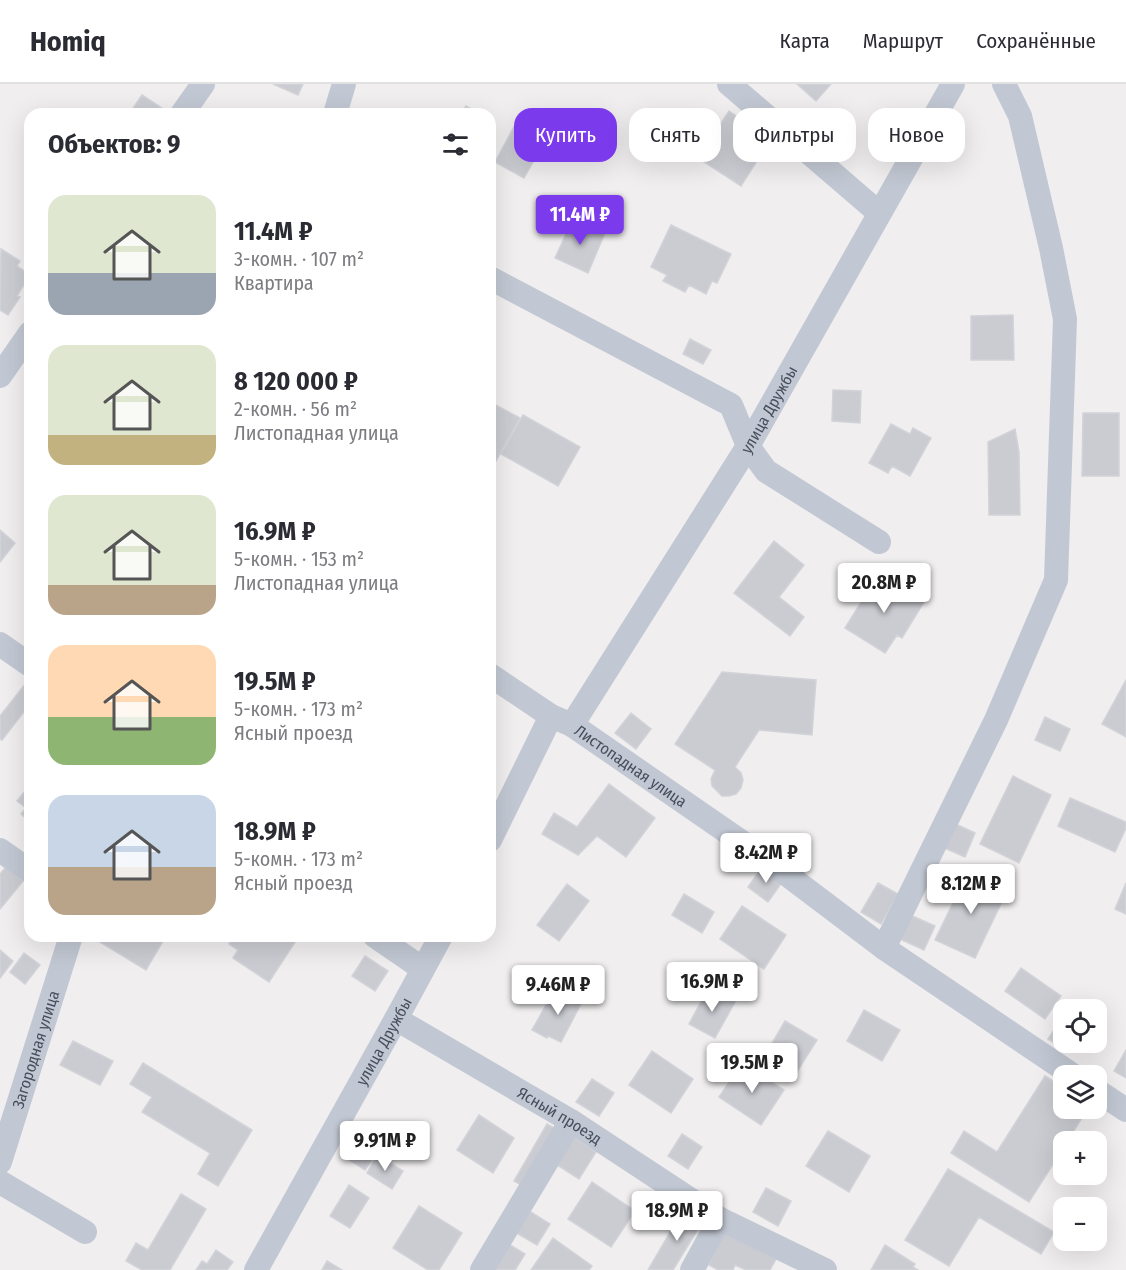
<!DOCTYPE html>
<html lang="ru">
<head>
<meta charset="utf-8">
<style>
	:root { --surface:#fff; --page:#f2f2f3; --text:#2b2b33; --muted:#7c7c81; --line:#e1e1e2; --accent:#7c3aed }
	body { margin:0; font-family:"Fira Sans Condensed",sans-serif; background:var(--page); color:var(--text); height:100vh; display:flex; flex-direction:column; font-size:22px; white-space:nowrap }
	* { box-sizing:border-box; margin:0 }
	p { font-size:20px; color:var(--muted) }
	.icon { flex:none; width:33px; height:33px; fill:none; stroke:currentColor; stroke-width:2; stroke-linecap:round; stroke-linejoin:round }
	.map { position:relative; flex:1; overflow:hidden }
	.sheet { position:absolute; left:24px; top:24px; width:472px; height:834px; display:flex; flex-direction:column; background:var(--surface); border-radius:18px; box-shadow:0 6px 24px #0002 }
	.sheet>* { flex:none }
	.banner { position:absolute; left:514px; top:24px; width:520px; height:54px; display:flex; gap:12px }
	.buttons { position:absolute; left:1053px; top:915px; display:grid; gap:12px }
	.buttons a { display:grid; place-items:center; width:54px; height:54px; border-radius:12px; background:var(--surface); box-shadow:0 6px 24px #0002; font-size:30px }
	.price { position:absolute; translate:-50% -51px; padding:0 14px; border-radius:6px; background:#fff; color:#222; font-size:20px; line-height:39px; filter:drop-shadow(0 2px 3px #0008) }
	.price::after { content:''; position:absolute; left:50%; top:36px; width:18px; height:14px; margin-left:-9px; background:inherit; clip-path:polygon(0 0,100% 0,50% 100%) }
	.price.active { background:var(--accent); color:#fff }
	ul { padding:0; list-style:none }
	li { display:flex; align-items:center; gap:18px; height:150px; padding:0 24px }
	li span { display:grid; place-items:center; flex:none; width:168px; height:120px; border-radius:18px; color:#555 }
	li>.icon { margin-inline-start:auto }
	span .icon { width:72px; height:72px; fill:#fffc; stroke-width:1 }
	li b { font-size:26px }
	h2 { display:flex; justify-content:space-between; align-items:center; height:72px; padding:0 24px; font-size:26px }
	.tag { padding:0 21px; border-radius:18px; background:var(--surface); box-shadow:0 6px 24px #0002; font-size:21px; line-height:54px }
	.tag.active { background:var(--accent); color:#fff }
	header { display:flex; align-items:center; gap:36px; box-sizing:border-box; height:84px; padding:0 30px; background:var(--surface); border-bottom:2px solid var(--line) }
	header strong { font-size:28px }
	nav { display:flex; gap:33px; margin-inline-start:auto; font-size:21px }
	.map>svg:first-child { display:block }
	.building { fill:#cbccd2; stroke:#d2d3d9; stroke-width:1.5 }
	.lines { fill:none; stroke-linecap:round; stroke-linejoin:round }
	.minor { stroke:#c2c8d3; stroke-width:24 }
	.labels { text-anchor:middle; dominant-baseline:central; stroke-width:4.5; stroke-linejoin:round; paint-order:stroke }
	.street-label { font-size:16px; fill:#464e5b; stroke:#fff }
</style>
</head>
<body>
<header>
<strong>Homiq</strong>
<nav><a>Карта</a><a>Маршрут</a><a>Сохранённые</a></nav>
</header>
<div class="map">
<svg width="1126" height="1186" viewBox="0 0 1126 1186">
	<rect width="100%" height="100%" fill="#f0eeee"/>
	<path class="building" d="M273 0H303L298 11Z
		M797 0H831L816 17Z
		M142 11 168 28 166 30H129Z
		M466 22 479 30H461Z
		M729 27 771 55 741 102 698 74Z
		M515 41 545 57 524 94 495 78Z
		M573 135 605 149 588 189 555 174Z
		M671 141 731 170 717 199 712 197 706 210 689 201 685 208 663 197 667 191 651 183Z
		M1 165 20 177 17 182 30 191 17 212 20 213 8 231 0 226Z
		M1013 231 1014 276H971V232Z
		M690 255 711 266 703 280 683 270Z
		M833 306 861 307 860 339 832 337Z
		M490 318 520 334 496 377 490 374Z
		M1083 329H1119V392H1082Z
		M523 331 580 363 558 402 501 370Z
		M891 340 910 350 913 344 931 354 910 392 892 382 888 389 869 379Z
		M1015 345 1019 368 1020 431H989L988 358Z
		M0 446 15 459 0 478Z
		M774 457 804 481 779 513 804 533 790 552 734 509Z
		M879 489 924 518 902 554 897 551 885 569 845 544Z
		M722 588 816 596 812 651 759 646 735 683 741 689 743 696 741 704 736 710 729 712H722L712 702 711 695 715 686 675 660Z
		M1126 596V653L1102 640Z
		M26 599 30 602V620L2 656 0 655V632Z
		M631 629 651 645 636 665 615 649Z
		M1045 633 1070 645 1060 667 1035 656Z
		M1013 692 1051 711 1019 779 980 760Z
		M609 700 655 734 626 773 597 752 578 771 542 750 554 729 577 743Z
		M30 701V738L21 730 26 724 17 717Z
		M1070 714 1126 738V744L1115 768 1058 742Z
		M951 738 975 749 965 773 940 762Z
		M763 782 783 797 768 818 748 803Z
		M6 783 23 797 0 825V790Z
		M968 788 1007 807 975 874 935 856Z
		M878 799 898 810 881 840 861 828Z
		M1126 799V830L1115 825Z
		M567 800 589 817 559 857 537 841Z
		M684 810 714 828 702 849 672 831Z
		M742 822 786 851 764 885 720 855Z
		M910 831 935 842 924 866 900 855Z
		M90 852H166L146 886Z
		M234 852H299L269 898 233 874 238 866 229 860Z
		M0 866 13 877 0 894Z
		M24 869 40 881 25 900 10 888Z
		M365 872 388 887 375 907 352 892Z
		M1021 884 1061 912 1045 935 1005 907Z
		M709 903 735 918 715 954 689 940Z
		M561 904 583 916 561 958 548 952 547 954 532 946 550 914 554 916Z
		M864 926 900 946 882 977 847 957Z
		M1063 932 1064 958H1074L1068 968 1048 955Z
		M785 937 817 956 795 991 764 973Z
		M73 957 113 977 100 1001 60 981Z
		M1126 966V994L1114 987Z
		M652 967 693 995 671 1029 629 1001Z
		M143 979 252 1046 218 1102 198 1090 210 1069 142 1028 152 1013 130 1000Z
		M742 979 784 1006 761 1041 719 1013Z
		M1045 992 1064 1004V1024H1088L1067 1058H1064V1063L1029 1118 951 1069 964 1047 997 1068Z
		M592 995 614 1009 599 1032 576 1018Z
		M479 1031 514 1054 493 1089 457 1066Z
		M373 1040 395 1054 386 1069 364 1055Z
		M547 1040 556 1045 523 1102 514 1097Z
		M828 1047 870 1072 849 1108 806 1082Z
		M682 1050 702 1063 688 1085 668 1072Z
		M572 1052 596 1068 579 1095 554 1079Z
		M359 1059 376 1070 365 1086 348 1075Z
		M377 1071 403 1087 392 1105 367 1089Z
		M948 1085 1054 1148 1041 1170 979 1133 949 1182 905 1156Z
		M592 1098 635 1127 611 1163 568 1135Z
		M349 1101 369 1114 350 1144 330 1132Z
		M766 1104 791 1117 778 1142 753 1128Z
		M181 1110 206 1125 170 1186H142L126 1177 136 1159 148 1166Z
		M419 1122 462 1149 439 1186H428L393 1164Z
		M526 1125 550 1140 537 1161 513 1147Z
		M683 1126 703 1137 673 1186H648Z
		M724 1149 776 1175 770 1186H746L735 1181 733 1186H718L709 1181Z
		M553 1154 592 1182 589 1186H531Z
		M507 1159 525 1170 515 1186H491Z
		M885 1161 915 1180 913 1183 918 1186H871Z
		M216 1166 233 1178 227 1186H196L202 1177 207 1180Z
		M327 1177 342 1186H322Z"/>
	<g class="lines">
		<g class="minor">
			<path d="M729 0 879 129"/>
			<path d="M182 30 203 0"/>
			<path d="M335 30 344 0"/>
			<path d="M490 194 731 321 748 362 766 387 879 458"/>
			<path d="M0 292 30 249"/>
			<path d="M0 560 30 581"/>
			<path id="s1" d="M490 591 551 632 572 641 765 774 884 864 1074 992"/>
			<path id="s2" d="M572 641 748 362 953 0"/>
			<path d="M490 756 551 632"/>
			<path d="M0 766 30 787"/>
			<path d="M375 852 423 885"/>
			<path d="M884 864 996 636 1056 496 1065 235 1051 164 1020 32 1004 0"/>
			<path id="s3" d="M396 935 571 1037 720 1135 825 1186"/>
			<path d="M1096 1006 1126 1026"/>
			<path id="s4" d="M0 1078 71 852"/>
			<path d="M0 1098 85 1148"/>
			<path id="s5" d="M256 1186 396 935 441 852"/>
			<path d="M482 1186 571 1037"/>
			<path d="M692 1186 720 1135"/>
		</g>
	</g>
	<g class="labels">
		<g class="street-label">
			<text stroke="none"><textPath href="#s2" startOffset="372">улица Дружбы</textPath></text>
			<text stroke="none"><textPath href="#s1" startOffset="168">Листопадная улица</textPath></text>
			<text stroke="none"><textPath href="#s5" startOffset="262">улица Дружбы</textPath></text>
			<text stroke="none"><textPath href="#s4" startOffset="118">Загородная улица</textPath></text>
			<text stroke="none"><textPath href="#s3" startOffset="190">Ясный проезд</textPath></text>
		</g>
	</g>
</svg>
<div class="buttons">
<a><svg class="icon" aria-label="locate" viewBox="0 0 24 24"><circle cx="12" cy="12" r="6"/><path d="M12 2v4M12 18v4M2 12h4M18 12h4"/></svg></a>
<a><svg class="icon" aria-label="layers" viewBox="0 0 24 24"><path d="M12 4l9 5-9 5-9-5zM3 14l9 5 9-5"/></svg></a>
<a>+</a>
<a>−</a>
</div>
<b class="price active" style="left:580px;top:162px">11.4M ₽</b>
<b class="price" style="left:884px;top:530px">20.8M ₽</b>
<b class="price" style="left:766px;top:800px">8.42M ₽</b>
<b class="price" style="left:971px;top:831px">8.12M ₽</b>
<b class="price" style="left:712px;top:929px">16.9M ₽</b>
<b class="price" style="left:558px;top:932px">9.46M ₽</b>
<b class="price" style="left:752px;top:1010px">19.5M ₽</b>
<b class="price" style="left:385px;top:1088px">9.91M ₽</b>
<b class="price" style="left:677px;top:1158px">18.9M ₽</b>
<div class="banner">
<a class="tag active">Купить</a>
<a class="tag">Снять</a>
<a class="tag">Фильтры</a>
<a class="tag">Новое</a>
</div>
<section class="sheet">
<h2>Объектов: 9<svg class="icon" aria-label="filters" viewBox="0 0 24 24"><path d="M4 7h16M4 17h16"/><circle cx="9" cy="7" r="2"/><circle cx="15" cy="17" r="2"/></svg></h2>
<ul>
<li><span style="background:linear-gradient(#dfe7d0 65%,#9aa5b1 0)"><svg class="icon" aria-label="home" viewBox="0 0 24 24"><path d="M3 11l9-7 9 7M6 9v11h12V9"/></svg></span><div><b>11.4M ₽</b><p>3-комн. · 107 m²</p><p>Квартира</p></div></li>
<li><span style="background:linear-gradient(#dfe7d0 75%,#c2b280 0)"><svg class="icon" aria-label="home" viewBox="0 0 24 24"><path d="M3 11l9-7 9 7M6 9v11h12V9"/></svg></span><div><b>8 120 000 ₽</b><p>2-комн. · 56 m²</p><p>Листопадная улица</p></div></li>
<li><span style="background:linear-gradient(#dfe7d0 75%,#b9a48a 0)"><svg class="icon" aria-label="home" viewBox="0 0 24 24"><path d="M3 11l9-7 9 7M6 9v11h12V9"/></svg></span><div><b>16.9M ₽</b><p>5-комн. · 153 m²</p><p>Листопадная улица</p></div></li>
<li><span style="background:linear-gradient(#ffd9b3 60%,#8fb573 0)"><svg class="icon" aria-label="home" viewBox="0 0 24 24"><path d="M3 11l9-7 9 7M6 9v11h12V9"/></svg></span><div><b>19.5M ₽</b><p>5-комн. · 173 m²</p><p>Ясный проезд</p></div></li>
<li><span style="background:linear-gradient(#c9d6e8 60%,#b9a48a 0)"><svg class="icon" aria-label="home" viewBox="0 0 24 24"><path d="M3 11l9-7 9 7M6 9v11h12V9"/></svg></span><div><b>18.9M ₽</b><p>5-комн. · 173 m²</p><p>Ясный проезд</p></div></li>
</ul>
</section>
</div>
</body>
</html>
